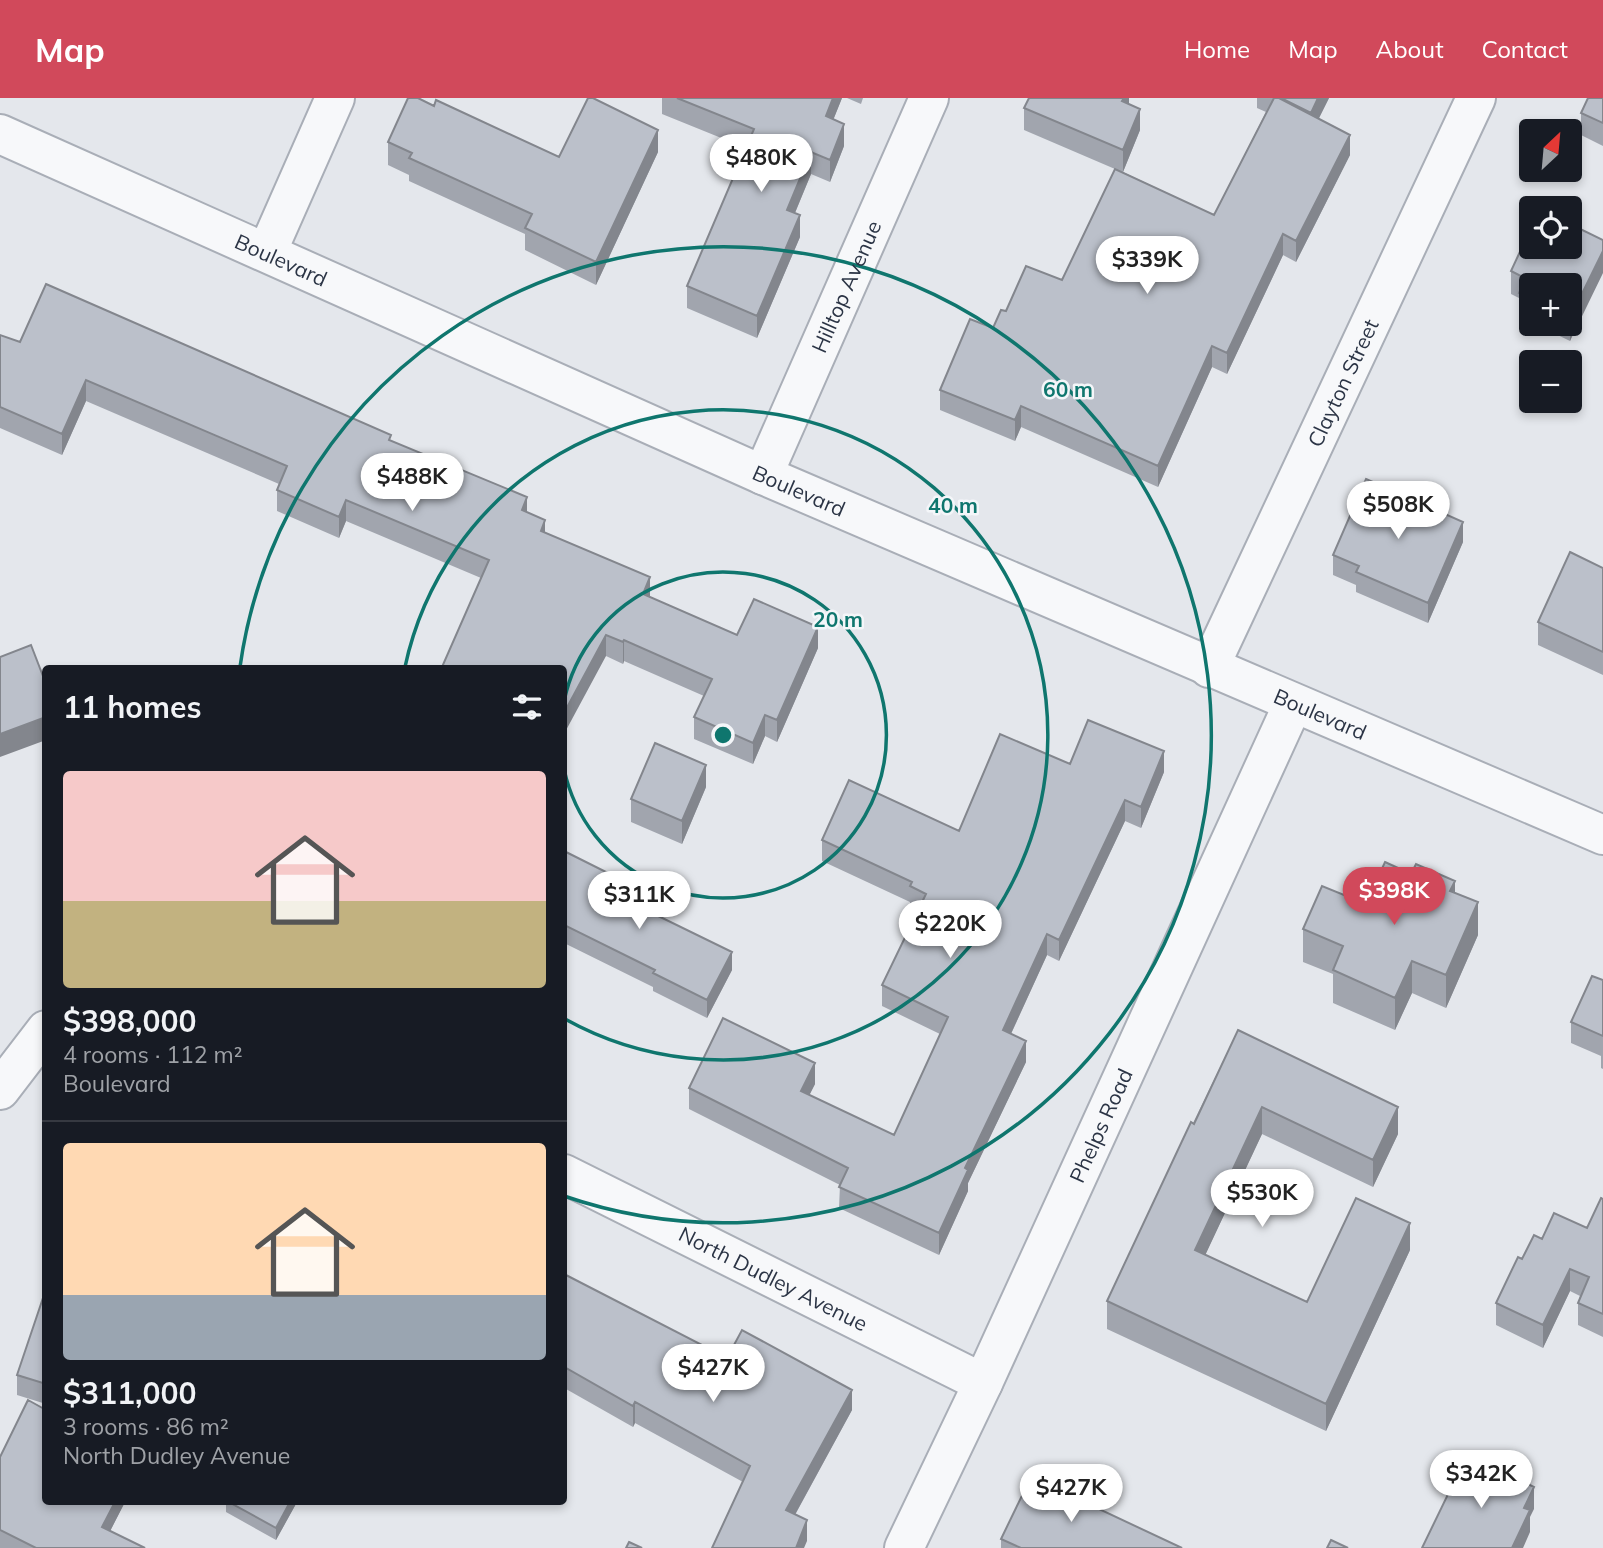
<!DOCTYPE html>
<html lang="en">
<head>
<meta charset="utf-8">
<style>
	:root { --surface:#171b24; --page:#242831; --text:#f1f3f6; --muted:#9ea1a6; --line:#363941; --accent:#d1495b }
	body { margin:0; font-family:Mulish,sans-serif; background:var(--page); color:var(--text); height:100vh; display:flex; flex-direction:column; font-size:26px; white-space:nowrap }
	* { box-sizing:border-box; margin:0 }
	p { font-size:23px; color:var(--muted) }
	.icon { flex:none; width:38px; height:38px; fill:none; stroke:currentColor; stroke-width:2; stroke-linecap:round; stroke-linejoin:round }
	.map { position:relative; flex:1; overflow:hidden }
	.panel { position:absolute; left:42px; top:567px; width:525px; height:840px; display:flex; flex-direction:column; background:var(--surface); border-radius:7px; box-shadow:0 4px 10px #0003 }
	.panel>* { flex:none }
	.needle { width:46px; rotate:26deg }
	.tools { position:absolute; left:1519px; top:21px; display:grid; gap:14px }
	.tools a { display:grid; place-items:center; width:63px; height:63px; border-radius:7px; background:var(--surface); box-shadow:0 4px 10px #0003; font-size:35px }
	.price { position:absolute; translate:-50% -60px; padding:0 16px; border-radius:24px; background:#fff; color:#222; font-size:23px; line-height:46px; filter:drop-shadow(0 2px 4px #0008) }
	.price::after { content:''; position:absolute; left:50%; top:42px; width:21px; height:16px; margin-left:-10px; background:inherit; clip-path:polygon(0 0,100% 0,50% 100%) }
	.price.on { background:var(--accent); color:#fff }
	ul { padding:0; list-style:none }
	li { display:grid; align-content:center; gap:14px; height:371px; padding:0 21px }
	li+li { border-top:2px solid var(--line) }
	li span { display:grid; place-items:center; height:217px; border-radius:7px; color:#555 }
	li>.icon { margin-inline-start:auto }
	span .icon { width:126px; height:126px; fill:#fffc; stroke-width:1 }
	li b { font-size:30px }
	h2 { display:flex; justify-content:space-between; align-items:center; height:84px; padding:0 21px; font-size:30px }
	header { display:flex; align-items:center; gap:42px; box-sizing:border-box; height:98px; padding:0 35px; background:var(--accent); color:#fff }
	header strong { font-size:33px }
	nav { display:flex; gap:38px; margin-inline-start:auto; font-size:24px }
	.map>svg:first-child { display:block }
	.lines { fill:none; stroke-linecap:round; stroke-linejoin:round }
	.minor-casing { stroke:#a9aeb7; stroke-width:42 }
	.minor { stroke:#f7f8fa; stroke-width:38 }
	.wall { fill:#a1a5ae }
	.shaded-wall { fill:#83868d }
	.building { fill:#bbc0ca; stroke:#83868d; stroke-width:2 }
	.ring { fill:none; stroke:#0f766e; stroke-width:3.5 }
	.labels { text-anchor:middle; dominant-baseline:central; stroke-width:5; stroke-linejoin:round; paint-order:stroke }
	.street-label { font-size:21px; fill:#2b3445; stroke:#f4f6f9 }
	.centre { fill:#0f766e; stroke:#f4f6f9; stroke-width:3.5 }
	.ring-label { font-size:21px; text-anchor:middle; font-weight:bold; fill:#0f766e; stroke:#f4f6f9; stroke-width:5; stroke-linejoin:round; paint-order:stroke }
</style>
</head>
<body>
<header>
<strong>Map</strong>
<nav><a>Home</a><a>Map</a><a>About</a><a>Contact</a></nav>
</header>
<div class="map">
<svg width="1603" height="1450" viewBox="0 0 1603 1450">
	<rect width="100%" height="100%" fill="#e4e7ec"/>
	<g class="lines">
		<g class="minor-casing">
			<g id="minor">
				<path id="s1" d="M0 36 763 377 1603 737"/>
				<path d="M267 154 335 0"/>
				<path id="s2" d="M763 377 929 0"/>
				<path id="s3" d="M1209 570 1476 0"/>
				<path d="M0 992 46 932"/>
				<path id="s4" d="M564 1076 983 1285"/>
				<path id="s5" d="M904 1450 983 1285 1293 606"/>
			</g>
		</g>
		<use href="#minor" class="minor"/>
	</g>
	<path class="wall" d="M662 0H842L833 22 844 48 830 84 811 76 795 115 800 139 757 240 687 210V188L746 50 662 16Z
		M847 0H863L861 6Z
		M1129 0V6L1140 32 1123 74 1214 117 1266 14 1257 10V0H1329L1319 20 1350 57 1296 164 1283 157 1227 276 1212 269 1158 389 1021 329 1015 343 940 312V292L1006 213 1062 182 1115 71 1024 32V10Z
		M1603 0V48L1581 37V15Z
		M434 8 559 59 658 54 596 187 525 152V136L409 83V77L388 67V44Z
		M1603 142 1570 243 1535 226H1570V187H1531V224L1519 218V200L1511 196V173Z
		M0 237 20 244 391 342 527 414 545 435 650 499 737 537 818 550 777 644 765 638 753 666 694 641V619L704 598 624 563 623 566 606 558 564 570H442L481 480 346 423 339 440 277 413V392L279 386 86 303 62 357 0 330Z
		M1463 444 1428 525 1356 494V487L1333 477V457Z
		M1603 470V577L1538 547V524Z
		M1070 666 1164 674 1141 730 1125 723 1059 863 1047 857 1011 936 1026 964 968 1085V1093L939 1157 839 1110 840 1087 689 1011V990L815 986 809 997 894 1037 940 936 882 908V887L918 813 910 809V804L822 763V742L959 733Z
		M706 689 682 746 631 724V701Z
		M564 753 614 795V796L732 872 707 920 653 893V889L564 845Z
		M1455 795 1478 837 1446 910 1412 895 1395 932 1333 905V876L1303 864V831L1366 806Z
		M1603 882V971L1601 970V958L1571 945V924Z
		M1238 932 1398 1036 1373 1089 1262 1036 1205 1157 1307 1204 1410 1152 1326 1333 1107 1231V1203Z
		M1603 1101V1239L1578 1227V1205L1580 1198 1570 1193 1543 1250 1496 1227V1205L1522 1161 1542 1141 1587 1130Z
		M564 1176 727 1260 852 1312 795 1417 807 1443 743 1384 635 1325 633 1329 566 1291 564 1296Z
		M46 1191V1306L17 1297V1277Z
		M0 1359 125 1404 110 1433 145 1450H0Z
		M226 1404H297L276 1442 226 1414Z
		M1001 1441 1182 1450H1001Z"/>
	<path class="shaded-wall" d="M833 0H842L826 40V18Z
		M1124 0H1129V10L1122 3Z
		M1318 0H1329L1311 36V15Z
		M1140 11V32L1123 74V52Z
		M844 26V48L830 84V62Z
		M658 32V54L596 187V164Z
		M1350 37V57L1296 164V143Z
		M811 54V76L787 134V112Z
		M800 117V139L757 240V218Z
		M1283 136V157L1227 276V255Z
		M1603 153V175L1570 243V220Z
		M1212 248V269L1158 389V368Z
		M86 282V303L62 357V336Z
		M1021 308V329L1015 343V322Z
		M527 399V421L522 412Z
		M346 402V423L339 440V419Z
		M545 422V443L541 433Z
		M1463 424V444L1428 525V505Z
		M650 479V500L643 496Z
		M818 529V550L777 644V622Z
		M606 537V558L564 636V615Z
		M624 542V563L623 566V544Z
		M765 617V638L753 666V645Z
		M46 619V642L0 659V636Z
		M1164 653V674L1141 730V709Z
		M706 667V689L682 746V723Z
		M1125 702V723L1059 863V842Z
		M614 778V795L607 811V793Z
		M1455 783V815L1450 793Z
		M1478 804V837L1446 910V877Z
		M1047 836V857L1003 953V932Z
		M732 854V872L707 920V902Z
		M1412 863V895L1395 932V900Z
		M1026 943V964L968 1085V1093L939 1157V1135L965 1070Z
		M815 965V986L801 1014V993Z
		M1262 1009V1036L1195 1179V1152Z
		M1398 1009V1036L1373 1089V1062Z
		M1410 1125V1152L1326 1333V1306Z
		M1570 1171V1193L1543 1250V1227Z
		M566 1270V1291L564 1296V1276Z
		M852 1292V1312L786 1433V1412Z
		M635 1304V1325L633 1329V1308Z
		M1534 1389V1411L1530 1419V1434L1523 1450H1512L1524 1410Z
		M115 1404H125L102 1449V1429Z
		M290 1404H297L276 1442V1430Z
		M807 1422V1443L804 1450H796Z"/>
	<path class="building" d="M408 0H418L434 8 436 2 559 59 588 0H593L658 32 596 164 525 130 532 116 409 60 412 55 388 44Z
		M677 0H833L826 18 844 26 830 62 811 54 787 112 800 117 757 218 687 188 754 31Z
		M1029 0H1124L1122 3 1140 11 1123 52 1024 10Z
		M1274 0H1279L1350 37 1296 143 1283 136 1227 255 1212 248 1158 368 1021 308 1015 322 940 292 970 221 993 230 1001 212 1006 213 1026 168 1062 182 1115 71 1214 117Z
		M1281 0H1318L1311 15Z
		M1588 0H1603V25L1581 15Z
		M1570 126 1603 142V153L1570 220V187H1531V201L1519 195 1525 180 1511 173 1531 130V149H1570Z
		M46 186 391 337 389 342 527 399 522 412 545 422 541 433 650 479 643 496 737 537 754 501 818 529 777 622 765 617 753 645 694 619 712 581 624 542 623 544 606 537 564 615V570H447L442 569 489 462 346 402 339 419 277 392 287 368 86 282 62 336 0 309V237L20 244Z
		M1366 381 1463 424 1428 505 1356 474 1359 468 1333 457Z
		M1570 454 1603 470V554L1538 524Z
		M31 547 46 586V619L0 636V559Z
		M1088 622 1164 653 1141 709 1125 702 1059 842 1047 836 1003 932 1026 943 965 1070 968 1072 939 1135 839 1089 848 1070 689 990 723 920 815 965 801 993 894 1037 948 919 882 887 926 796 910 788 912 784 822 742 849 682 959 733 1000 636 1070 666Z
		M655 645 706 667 682 723 631 701Z
		M564 753 614 778 607 793 732 854 707 902 653 875 655 872 564 827Z
		M1385 764 1411 776 1416 766 1455 783 1450 793 1478 804 1446 877 1412 863 1395 900 1333 872 1343 848 1303 831 1322 788 1366 806Z
		M1592 878 1603 882V938L1571 924Z
		M1238 932 1398 1009 1373 1062 1262 1009 1195 1152 1307 1204 1356 1100 1410 1125 1326 1306 1107 1203 1191 1024 1194 1026Z
		M1601 1100 1603 1101V1216L1578 1205 1589 1179 1570 1171 1543 1227 1496 1205 1518 1159 1522 1161 1534 1137 1542 1141 1554 1115 1587 1130Z
		M564 1176 727 1260 742 1232 852 1292 786 1412 807 1422 796 1450H712L750 1368 635 1304 633 1308 566 1270 564 1276Z
		M46 1191V1286L17 1277Z
		M28 1302 46 1312V1404H115L102 1429 145 1450H36L0 1432V1359Z
		M1467 1357 1534 1389 1524 1410 1530 1412 1512 1450H1422Z
		M1031 1379 1182 1450H1021L1001 1441Z
		M229 1404H290L276 1430Z
		M1331 1442 1348 1450H1327Z
		M629 1444 642 1450H626Z"/>
	<g class="ring">
		<path d="M564 603A163 163 0 1 1 564 671"/>
		<path d="M405 569A325 325 0 1 1 565 921"/>
		<path d="M240 569A488 488 0 1 1 564 1098"/>
	</g>
	<g class="labels">
		<g class="street-label">
			<text stroke="none"><textPath href="#s1" startOffset="308">Boulevard</textPath></text>
			<text stroke="none"><textPath href="#s2" startOffset="206">Hilltop Avenue</textPath></text>
			<text stroke="none"><textPath href="#s3" startOffset="315">Clayton Street</textPath></text>
			<text stroke="none"><textPath href="#s1" startOffset="875">Boulevard</textPath></text>
			<text stroke="none"><textPath href="#s1" startOffset="1442">Boulevard</textPath></text>
			<text stroke="none"><textPath href="#s5" startOffset="466">Phelps Road</textPath></text>
			<text stroke="none"><textPath href="#s4" startOffset="234">North Dudley Avenue</textPath></text>
		</g>
	</g>
	<circle cx="723" cy="637" r="10" class="centre"/>
	<g class="ring-label">
		<text x="1068" y="299">60 m</text>
		<text x="953" y="415">40 m</text>
		<text x="838" y="529">20 m</text>
	</g>
</svg>
<div class="tools">
<a><svg class="needle" viewBox="-14 -14 28 28"><path d="M0-13l5 13h-10z" fill="#e53935"/><path d="M0 13l5-13h-10z" fill="#9ea1a6"/></svg></a>
<a><svg class="icon" aria-label="locate" viewBox="0 0 24 24"><circle cx="12" cy="12" r="6"/><path d="M12 2v4M12 18v4M2 12h4M18 12h4"/></svg></a>
<a>+</a>
<a>−</a>
</div>
<b class="price" style="left:761px;top:96px">$480K</b>
<b class="price" style="left:1147px;top:198px">$339K</b>
<b class="price" style="left:412px;top:415px">$488K</b>
<b class="price" style="left:1398px;top:443px">$508K</b>
<b class="price on" style="left:1394px;top:829px">$398K</b>
<b class="price" style="left:639px;top:833px">$311K</b>
<b class="price" style="left:950px;top:862px">$220K</b>
<b class="price" style="left:1262px;top:1131px">$530K</b>
<b class="price" style="left:713px;top:1306px">$427K</b>
<b class="price" style="left:1481px;top:1412px">$342K</b>
<b class="price" style="left:1071px;top:1426px">$427K</b>
<section class="panel">
<h2>11 homes<svg class="icon" aria-label="filters" viewBox="0 0 24 24"><path d="M4 7h16M4 17h16"/><circle cx="9" cy="7" r="2"/><circle cx="15" cy="17" r="2"/></svg></h2>
<ul>
<li><span style="background:linear-gradient(#f6c9c9 60%,#c2b280 0)"><svg class="icon" aria-label="home" viewBox="0 0 24 24"><path d="M3 11l9-7 9 7M6 9v11h12V9"/></svg></span><div><b>$398,000</b><p>4 rooms · 112 m²</p><p>Boulevard</p></div></li>
<li><span style="background:linear-gradient(#ffd9b3 70%,#9aa5b1 0)"><svg class="icon" aria-label="home" viewBox="0 0 24 24"><path d="M3 11l9-7 9 7M6 9v11h12V9"/></svg></span><div><b>$311,000</b><p>3 rooms · 86 m²</p><p>North Dudley Avenue</p></div></li>
</ul>
</section>
</div>
</body>
</html>
